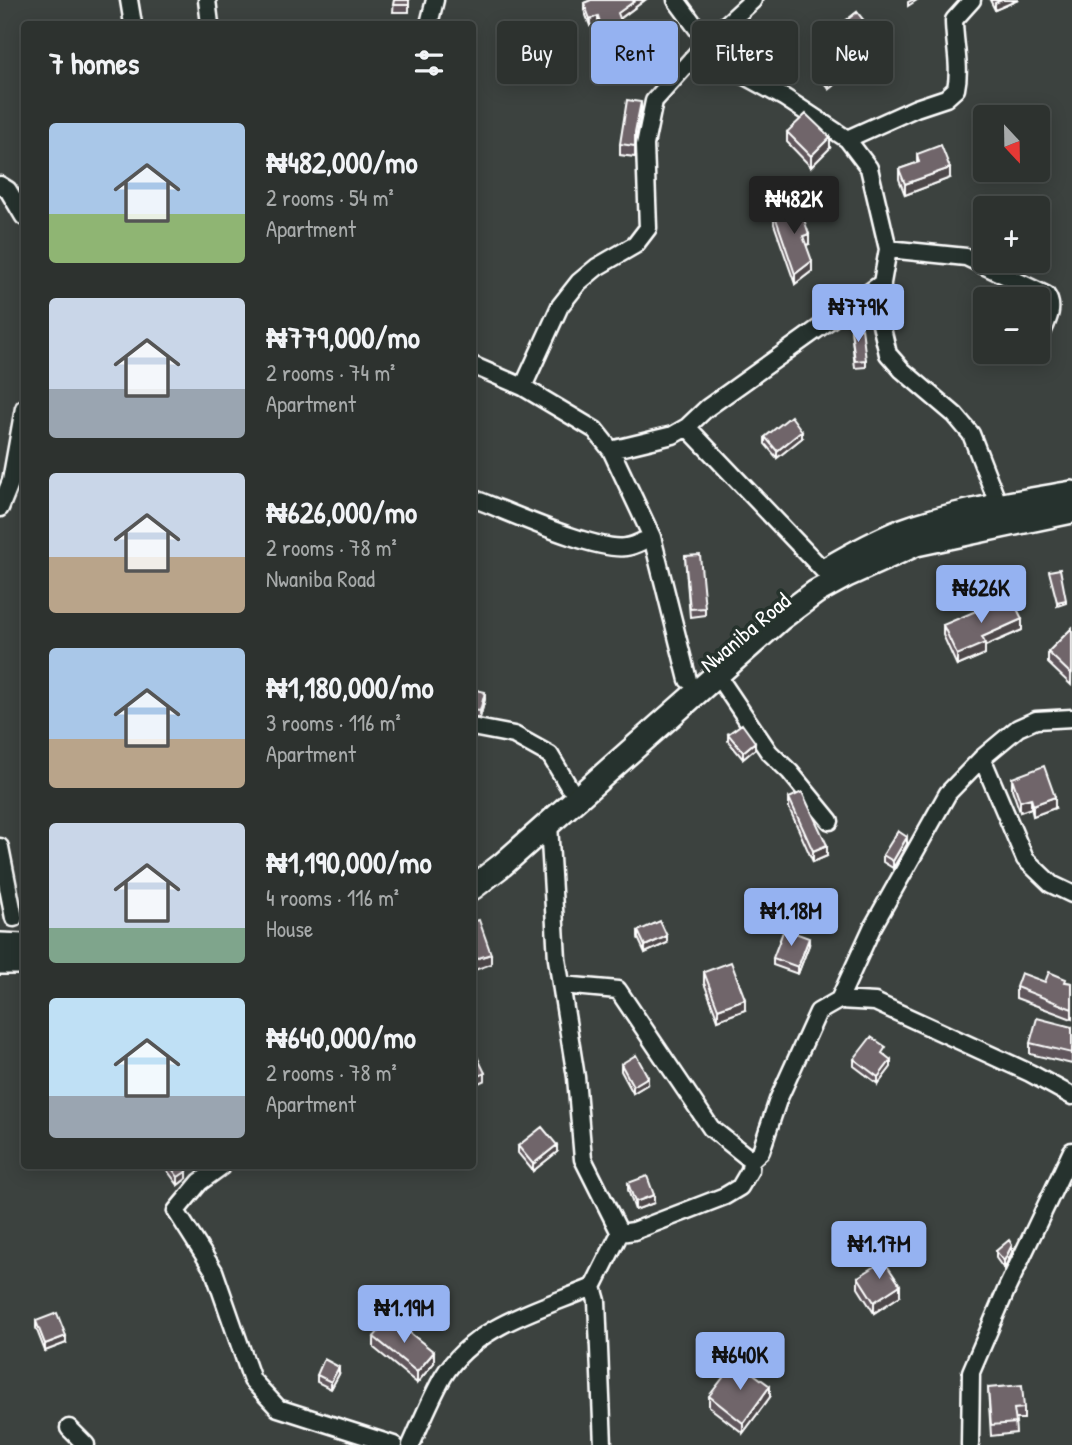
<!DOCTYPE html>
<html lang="en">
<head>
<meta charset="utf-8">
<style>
	:root { --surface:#2d322f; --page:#353a37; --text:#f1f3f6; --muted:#a7aaaa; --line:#484d4b; --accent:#95b2f1 }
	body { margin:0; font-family:"Patrick Hand",sans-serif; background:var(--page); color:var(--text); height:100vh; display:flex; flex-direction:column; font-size:26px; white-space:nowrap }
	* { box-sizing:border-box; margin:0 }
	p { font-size:23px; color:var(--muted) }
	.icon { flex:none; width:38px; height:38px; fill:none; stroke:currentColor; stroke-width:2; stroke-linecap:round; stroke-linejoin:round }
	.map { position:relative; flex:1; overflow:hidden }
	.side { position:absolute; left:21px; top:21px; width:455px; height:1148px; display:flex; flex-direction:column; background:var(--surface); border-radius:7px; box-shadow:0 4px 18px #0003,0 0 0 2px var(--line) }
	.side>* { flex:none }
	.hud { position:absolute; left:497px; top:21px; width:469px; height:63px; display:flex; gap:14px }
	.needle { width:46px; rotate:158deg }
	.controls { position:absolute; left:973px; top:105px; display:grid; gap:14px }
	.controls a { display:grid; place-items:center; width:77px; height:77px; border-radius:7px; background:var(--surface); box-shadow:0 4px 18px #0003,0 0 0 2px var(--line); font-size:35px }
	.price { position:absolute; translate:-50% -60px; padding:0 16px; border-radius:7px; background:var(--accent); color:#111; font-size:23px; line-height:46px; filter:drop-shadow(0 2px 4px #0008) }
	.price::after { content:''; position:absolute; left:50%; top:42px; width:21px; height:16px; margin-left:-10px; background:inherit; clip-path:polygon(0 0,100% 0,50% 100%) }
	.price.active { background:#222; color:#fff }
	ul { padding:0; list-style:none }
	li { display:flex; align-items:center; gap:21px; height:175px; padding:0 28px }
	li span { display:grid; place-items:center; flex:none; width:196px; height:140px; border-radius:7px; color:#555 }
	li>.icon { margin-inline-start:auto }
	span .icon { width:84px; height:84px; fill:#fffc; stroke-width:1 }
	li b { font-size:30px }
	h2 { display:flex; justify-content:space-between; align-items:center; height:84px; padding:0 28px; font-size:30px }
	.pill { padding:0 24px; border-radius:7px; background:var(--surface); box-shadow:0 4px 18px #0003,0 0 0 2px var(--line); font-size:24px; line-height:63px }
	.pill.active { background:var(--accent); color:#111 }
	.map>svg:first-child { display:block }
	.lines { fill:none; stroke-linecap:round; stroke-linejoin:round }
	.minor-casing { stroke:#fff; stroke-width:21 }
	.secondary-casing { stroke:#fff; stroke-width:28 }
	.minor { stroke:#26332d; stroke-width:16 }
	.secondary { stroke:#26332d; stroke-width:23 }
	.wall { fill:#60575b; stroke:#fff; stroke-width:2 }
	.shaded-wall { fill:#4e474a; stroke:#fff; stroke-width:2 }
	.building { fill:#70656a; stroke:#fff; stroke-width:2 }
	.labels { text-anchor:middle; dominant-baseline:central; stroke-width:7; stroke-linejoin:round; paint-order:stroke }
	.street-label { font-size:23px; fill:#fff; stroke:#26332d }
</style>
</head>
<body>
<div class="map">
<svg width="1072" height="1445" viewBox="0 0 1072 1445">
	<rect width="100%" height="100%" fill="#3c423f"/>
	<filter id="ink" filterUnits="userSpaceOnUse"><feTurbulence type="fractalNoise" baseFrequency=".0143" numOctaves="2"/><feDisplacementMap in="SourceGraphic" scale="14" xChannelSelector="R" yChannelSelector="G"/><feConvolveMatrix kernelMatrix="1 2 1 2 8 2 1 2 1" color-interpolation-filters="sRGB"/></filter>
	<g filter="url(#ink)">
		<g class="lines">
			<g class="minor-casing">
				<path id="minor" d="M129 0 133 24
					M207 0 210 24
					M676 0 707 42 741 74 785 98 847 139 869 168 888 249 882 283 881 324 888 354 902 370 955 415 971 434 999 506
					M429 24 435 0
					M847 139 916 108 946 98 956 89C961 66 954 43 954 20L972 0
					M0 185 8 190 24 217
					M888 249 966 257 1046 295C1056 308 1046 323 1040 337
					M472 365 523 387 595 430 611 450 652 537 688 680
					M523 387 560 306 579 282 597 267 635 245 648 228 645 145 654 101 707 42 753 0
					M687 427 824 571
					M611 450 673 435 687 427 707 408 882 283
					M472 498C505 510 595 552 626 547 635 546 644 540 652 537
					M0 508 11 481 24 408
					M717 675 769 752 790 772 830 821
					M472 727 514 735 550 755 569 787
					M982 758 1025 859 1051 884 1072 894
					M549 824 557 959 576 1077 583 1159 620 1233
					M0 847 14 918
					M562 985 618 990 711 1128 751 1160
					M839 1000 872 928 948 793 982 758 1018 728 1036 720 1072 718
					M222 1166 200 1182 176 1211 214 1271 252 1380 278 1408 394 1445
					M620 1233 634 1231 725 1196 740 1187 750 1170 751 1160 761 1151 778 1100 818 1012 839 1000 875 1002 1030 1073 1072 1096
					M593 1287 597 1301 603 1445
					M69 1428 86 1445
					M411 1445C421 1423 431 1398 443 1377 474 1325 541 1309 593 1287L620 1233
					M970 1445 971 1372 1007 1288 1072 1151"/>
			</g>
			<g class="secondary-casing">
				<path id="secondary" d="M829 568C853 554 877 541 902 531 956 511 1016 503 1072 493
					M472 888 502 865 781 618 816 592 847 575 916 544 1072 511
					M0 945 24 946
					M0 962H24"/>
			</g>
			<use href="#minor" class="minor"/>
			<use href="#secondary" class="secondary"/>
		</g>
		<path class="wall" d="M394 0H409V12H393Z
			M591 0H645L620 19 630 52 610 59 598 23 590 26 584 10V3Z
			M990 0H1018L995 10Z
			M857 12 890 63 879 72 868 58 829 89 815 72V61L827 52 824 49V38Z
			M641 113 635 142V157L620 155V144Z
			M787 132 830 148 811 167 787 142Z
			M917 154 950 178 905 195 899 179V169L917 163Z
			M774 213 809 244 806 245 812 271 795 284 774 224Z
			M851 329 866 360V367L855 368Z
			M765 437 802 438 777 458 765 444Z
			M685 556 705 608V615L690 617Z
			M943 625 1022 630 985 646V654L957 666 943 635Z
			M1072 628 1071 685 1048 663V652Z
			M472 689 485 699 480 718 472 717Z
			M728 734 755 749 743 759 728 741Z
			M1012 778 1055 808 1033 816 1031 808 1020 812 1012 789Z
			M789 798 827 856 813 862 789 808Z
			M907 844 893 868 883 862V855Z
			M638 931 667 943 645 953 638 938Z
			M809 945 798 974 773 965V958Z
			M704 972 745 1010 718 1020 704 983Z
			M1045 982H1066L1072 983V1019L1016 998V987Z
			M1072 1027V1064L1030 1054V1043Z
			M885 1055 891 1067 878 1084 854 1066V1059Z
			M621 1064 648 1084 633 1093 621 1071Z
			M518 1146 557 1152 533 1171 518 1153Z
			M164 1166H183L187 1178 178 1185Z
			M628 1183 654 1203 635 1210 628 1190Z
			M996 1251 1012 1252 1004 1269 996 1258Z
			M858 1277 900 1296 874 1313 858 1288Z
			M36 1321 66 1343 45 1351 36 1328Z
			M374 1337 434 1363 417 1383 374 1348Z
			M339 1374 331 1389 317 1382V1375Z
			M988 1388 1024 1408V1419H1015L1016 1433 991 1436Z
			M709 1396 770 1397 743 1433 709 1407Z"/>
		<path class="shaded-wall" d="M636 0H645L618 20V13Z
			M912 0H917L908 6V2Z
			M1002 0H1018L995 10V3Z
			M598 16V23L590 26V19Z
			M630 45V52L610 59V52Z
			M868 47V58L829 89V78Z
			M890 53V63L879 72V61Z
			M641 102V113L635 143V132Z
			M830 137V148L811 167V156Z
			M950 168V178L905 195V184Z
			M809 234V244L803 246V236Z
			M812 261V271L795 284V274Z
			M802 431V438L777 458V451Z
			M1066 600V603L1057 606V602Z
			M1022 619V630L985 646V654L957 666V655L982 637Z
			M485 692V699L480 718V711Z
			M755 742V749L743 759V752Z
			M1055 797V808L1033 816V805Z
			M1031 798V808L1020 812V801Z
			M907 837V844L893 868V861Z
			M827 845V856L813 862V851Z
			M667 936V943L645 953V946Z
			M809 938V945L798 974V967Z
			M491 954V964L472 971V960Z
			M745 999V1010L718 1020V1009Z
			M891 1060V1067L878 1084V1077Z
			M485 1073V1080L472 1086V1079Z
			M648 1077V1084L633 1093V1086Z
			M557 1145V1152L533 1171V1164Z
			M187 1171V1178L178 1185V1177Z
			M654 1195V1203L635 1210V1202Z
			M1012 1245V1252L1004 1269V1261Z
			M900 1285V1296L874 1313V1302Z
			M66 1336V1343L45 1351V1344Z
			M434 1352V1363L417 1383V1372Z
			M339 1367V1374L331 1389V1382Z
			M770 1386V1397L743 1433V1423Z"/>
		<path class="building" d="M394 0H409V5H393Z
			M591 0H636L618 13 630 45 610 52 598 16 590 19 584 3Z
			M857 12 890 53 879 61 868 47 829 78 815 61 832 48 824 38Z
			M321 18 329 24H315Z
			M627 100 641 102 635 132V146L620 144Z
			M806 114 830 137 811 156 787 132Z
			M941 145 950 168 905 184 899 169 919 162 917 154Z
			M799 205 809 234 803 236 812 261 795 274 774 213Z
			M862 328 866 360 855 361 851 329Z
			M791 416 802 431 777 451 765 437Z
			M700 555 705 608 690 609 685 556Z
			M1060 569 1066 600 1057 602 1049 571Z
			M1011 596 1022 619 982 637 985 643 957 655 943 625Z
			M1072 628V673L1071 674 1048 652Z
			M472 689 485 692 480 711 472 710Z
			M742 724 755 742 743 752 728 734Z
			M1044 766 1055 797 1033 805 1031 798 1020 801 1012 778Z
			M802 792 827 845 813 851 789 798Z
			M898 831 907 837 893 861 883 855Z
			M479 920 491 954 472 960V922Z
			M660 921 667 936 645 946 638 931Z
			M784 929 809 938 798 967 773 958Z
			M731 962 745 999 718 1009 704 972Z
			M1049 972 1066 979 1065 982 1072 983V1009L1016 987 1021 973 1045 982Z
			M1037 1018 1072 1027V1053L1030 1043Z
			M871 1037 886 1047 882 1053 891 1060 878 1077 854 1059Z
			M473 1048 485 1073 472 1079V1049Z
			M636 1055 648 1077 633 1086 621 1064Z
			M542 1127 557 1145 533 1164 518 1146Z
			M170 1166H183L187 1171 178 1177Z
			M647 1176 654 1195 635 1202 628 1183Z
			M1009 1240 1012 1245 1004 1261 996 1251Z
			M884 1261 900 1285 874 1302 858 1277Z
			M57 1313 66 1336 45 1344 36 1321Z
			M390 1317 434 1352 417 1372 374 1337Z
			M324 1359 339 1367 331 1382 317 1375Z
			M736 1361 770 1386 743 1423 709 1396Z
			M1022 1385 1024 1408 1014 1409 1016 1423 991 1425 988 1388Z"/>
	</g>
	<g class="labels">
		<g class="street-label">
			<text transform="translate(745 632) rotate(-40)">Nwaniba Road</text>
		</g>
	</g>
</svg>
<div class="controls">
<a><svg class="needle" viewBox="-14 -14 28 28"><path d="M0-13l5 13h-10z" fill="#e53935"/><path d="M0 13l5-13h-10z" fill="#a7aaaa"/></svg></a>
<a>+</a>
<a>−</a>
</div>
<b class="price active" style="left:794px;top:236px">₦482K</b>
<b class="price" style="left:858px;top:344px">₦779K</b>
<b class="price" style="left:981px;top:625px">₦626K</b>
<b class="price" style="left:791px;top:948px">₦1.18M</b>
<b class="price" style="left:879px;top:1281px">₦1.17M</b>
<b class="price" style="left:404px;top:1345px">₦1.19M</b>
<b class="price" style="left:740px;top:1392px">₦640K</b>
<div class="hud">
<a class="pill">Buy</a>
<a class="pill active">Rent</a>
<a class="pill">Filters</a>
<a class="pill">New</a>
</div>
<section class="side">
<h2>7 homes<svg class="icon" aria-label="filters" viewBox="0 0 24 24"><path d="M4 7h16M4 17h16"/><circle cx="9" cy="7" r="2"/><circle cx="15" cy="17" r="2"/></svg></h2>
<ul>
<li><span style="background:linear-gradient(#a9c7e8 65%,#8fb573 0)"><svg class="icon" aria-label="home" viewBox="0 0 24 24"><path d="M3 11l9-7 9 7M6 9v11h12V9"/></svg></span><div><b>₦482,000/mo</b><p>2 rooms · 54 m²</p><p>Apartment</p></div></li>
<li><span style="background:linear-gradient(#c9d6e8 65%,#9aa5b1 0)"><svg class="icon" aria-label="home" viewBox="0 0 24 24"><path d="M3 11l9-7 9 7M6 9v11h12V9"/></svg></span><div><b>₦779,000/mo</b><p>2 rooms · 74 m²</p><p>Apartment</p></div></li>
<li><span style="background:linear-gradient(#c9d6e8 60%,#b9a48a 0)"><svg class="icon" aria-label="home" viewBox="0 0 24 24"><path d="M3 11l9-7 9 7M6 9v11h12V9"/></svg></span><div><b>₦626,000/mo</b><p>2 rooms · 78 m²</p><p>Nwaniba Road</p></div></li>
<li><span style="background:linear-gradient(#a9c7e8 65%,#b9a48a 0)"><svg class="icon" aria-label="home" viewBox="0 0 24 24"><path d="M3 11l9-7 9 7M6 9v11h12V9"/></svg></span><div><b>₦1,180,000/mo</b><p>3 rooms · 116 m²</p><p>Apartment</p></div></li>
<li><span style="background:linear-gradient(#c9d6e8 75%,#7fa58c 0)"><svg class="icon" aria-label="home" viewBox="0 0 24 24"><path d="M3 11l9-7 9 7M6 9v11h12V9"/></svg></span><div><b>₦1,190,000/mo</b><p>4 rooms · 116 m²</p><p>House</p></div></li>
<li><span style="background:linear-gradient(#bfe0f5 70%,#9aa5b1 0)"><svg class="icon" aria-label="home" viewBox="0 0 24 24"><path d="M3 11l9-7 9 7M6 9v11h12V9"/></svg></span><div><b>₦640,000/mo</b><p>2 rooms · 78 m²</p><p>Apartment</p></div></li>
</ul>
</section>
</div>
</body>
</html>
